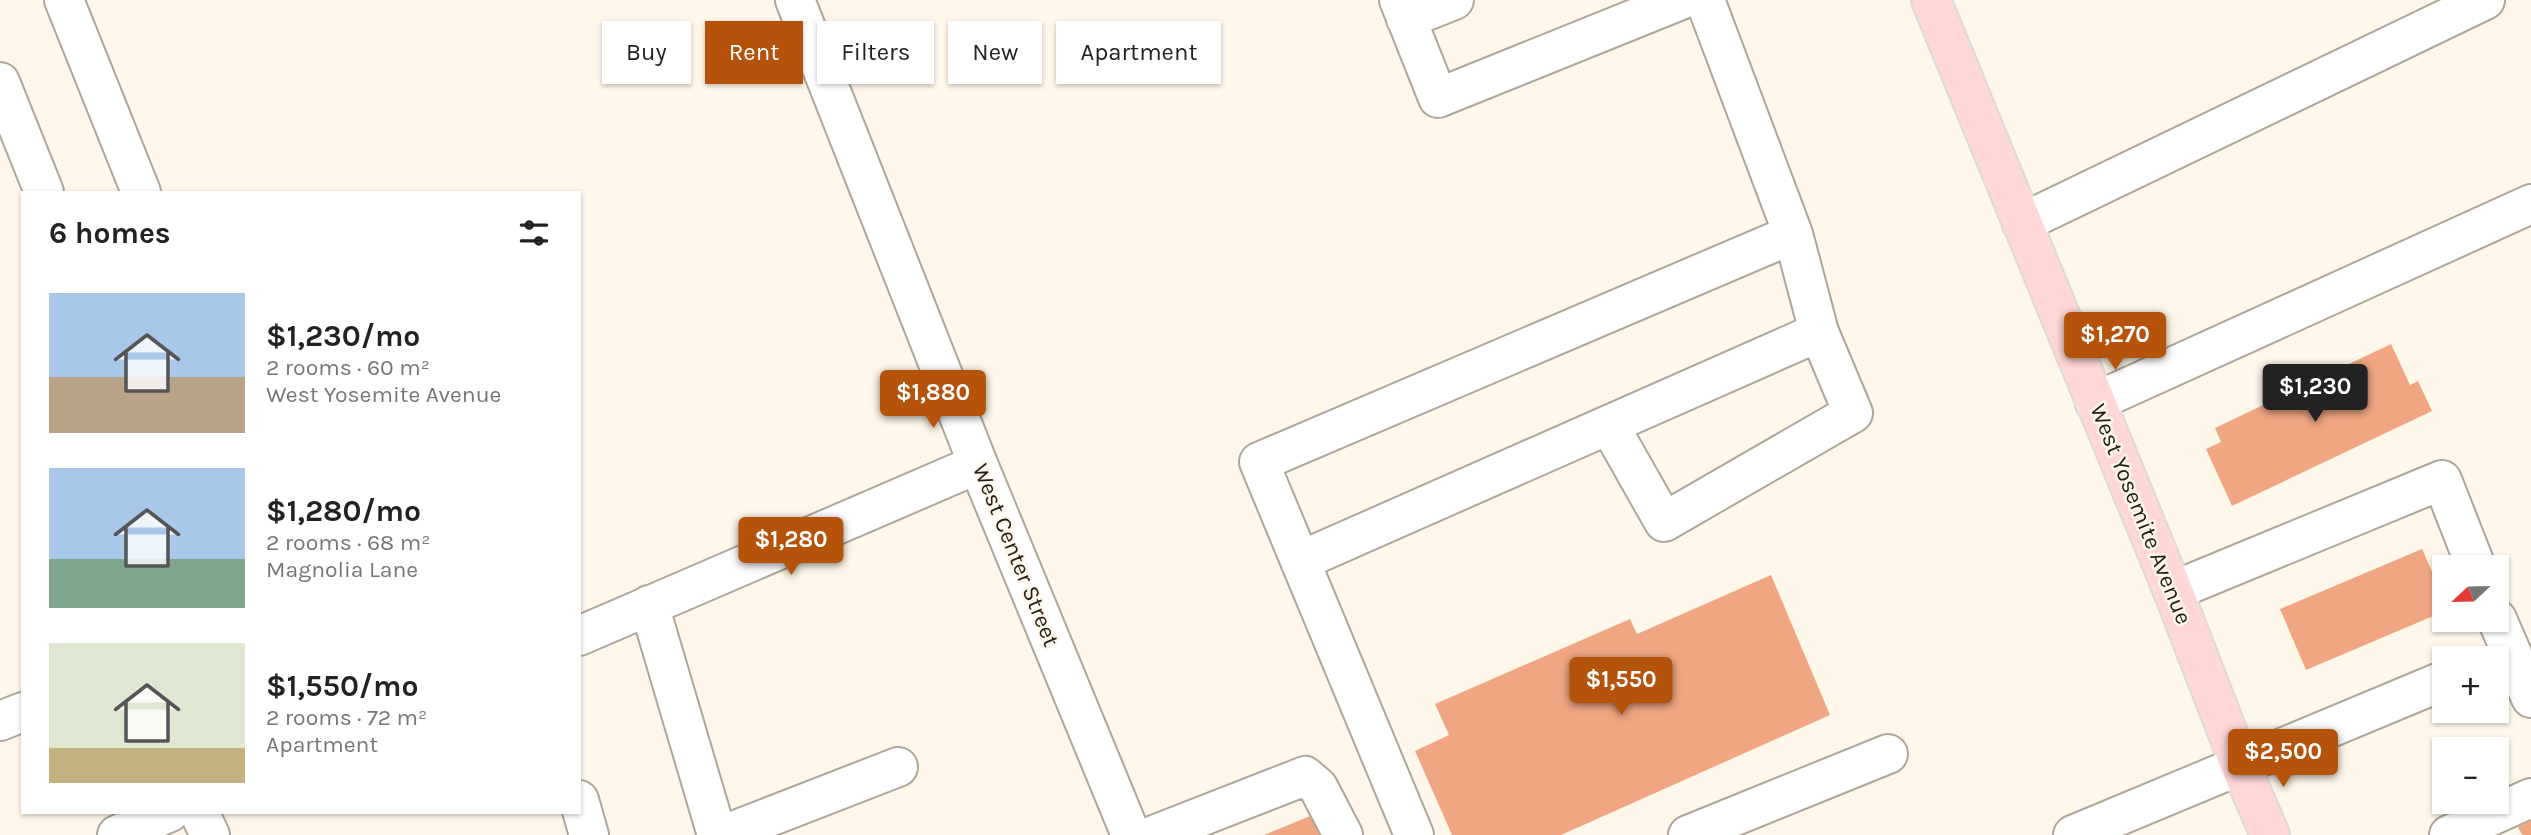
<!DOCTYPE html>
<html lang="en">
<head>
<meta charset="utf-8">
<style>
	:root { --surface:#fff; --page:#f6f6f6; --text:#222; --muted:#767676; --accent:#b45309 }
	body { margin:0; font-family:Karla,sans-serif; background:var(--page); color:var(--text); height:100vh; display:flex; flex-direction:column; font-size:26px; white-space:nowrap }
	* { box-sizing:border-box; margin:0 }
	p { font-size:23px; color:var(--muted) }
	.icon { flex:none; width:38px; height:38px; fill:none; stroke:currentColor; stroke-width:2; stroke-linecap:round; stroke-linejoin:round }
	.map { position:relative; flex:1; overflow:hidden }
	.drawer { position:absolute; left:21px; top:191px; width:560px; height:623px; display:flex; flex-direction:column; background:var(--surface); border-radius:0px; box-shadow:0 2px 5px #0004 }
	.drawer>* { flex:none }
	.hud { position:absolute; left:602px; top:21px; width:665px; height:63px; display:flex; gap:14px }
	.needle { width:46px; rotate:248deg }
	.buttons { position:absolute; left:2432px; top:555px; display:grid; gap:14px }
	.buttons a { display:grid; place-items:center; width:77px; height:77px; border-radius:0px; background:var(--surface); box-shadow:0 2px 5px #0004; font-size:35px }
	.price { position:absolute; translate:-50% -60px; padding:0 16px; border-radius:7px; background:var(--accent); color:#fff; font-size:23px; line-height:46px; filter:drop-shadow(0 2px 4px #0008) }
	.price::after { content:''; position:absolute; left:50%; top:42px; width:21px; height:16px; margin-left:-10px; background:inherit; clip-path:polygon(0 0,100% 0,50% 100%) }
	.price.selected { background:#222; color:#fff }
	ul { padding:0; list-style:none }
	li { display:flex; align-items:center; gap:21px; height:175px; padding:0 28px }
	li span { display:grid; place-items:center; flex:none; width:196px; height:140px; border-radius:0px; color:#555 }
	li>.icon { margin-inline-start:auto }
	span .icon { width:84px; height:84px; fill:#fffc; stroke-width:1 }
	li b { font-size:30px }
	h2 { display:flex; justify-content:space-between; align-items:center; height:84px; padding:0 28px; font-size:30px }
	.pill { padding:0 24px; border-radius:0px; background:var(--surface); box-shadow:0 2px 5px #0004; font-size:24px; line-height:63px }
	.pill.selected { background:var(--accent); color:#fff }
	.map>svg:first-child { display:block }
	.building { fill:#f0a682 }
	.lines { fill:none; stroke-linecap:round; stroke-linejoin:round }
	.minor-casing { stroke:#ada699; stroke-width:42 }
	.major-casing { stroke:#dbdbda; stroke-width:42 }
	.minor { stroke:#fff; stroke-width:38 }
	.major { stroke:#ffd7d6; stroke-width:38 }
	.labels { text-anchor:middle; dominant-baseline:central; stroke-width:5; stroke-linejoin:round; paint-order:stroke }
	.street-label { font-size:23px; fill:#211e19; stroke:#fff7e9 }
</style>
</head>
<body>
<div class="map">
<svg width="2531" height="835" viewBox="0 0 2531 835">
	<rect width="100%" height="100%" fill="#fff7e9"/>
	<path class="building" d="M2391 344 2410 385 2418 381 2432 411 2232 506 2206 449 2221 442 2215 428Z
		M2422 549 2445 601V611L2306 670 2280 609Z
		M1771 575 1830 715 1561 835H1452L1415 751 1449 735 1435 704 1630 619 1637 634Z
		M1320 812 1330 835H1264Z
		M2531 821V835H2522L2518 827Z"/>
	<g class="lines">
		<g class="minor-casing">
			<path id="minor" d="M64 0 141 192
				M795 0 978 464 1131 835
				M1399 0 1438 98 1681 0
				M1705 0 1793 234
				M1406 19 1454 0
				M0 82 44 192
				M2022 223 2485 0
				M2095 402 2531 204
				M1609 425 1664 522 1853 413 1819 332
				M1300 561 1819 332 1793 234 1259 462 1414 835
				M2173 591 2442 480 2476 567
				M649 605 717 835
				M2497 619 2531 698
				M579 636 978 464
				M0 721 23 712
				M579 800 589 835
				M199 812 210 835
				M117 835 170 812
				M723 835 898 767
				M1154 835 1305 776 1318 787 1343 835
				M1688 835 1888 754
				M2073 835 2445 680
				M2449 835 2531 798"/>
		</g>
		<g class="major-casing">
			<path id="major" d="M1931 0 2173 591 2241 767 2270 835"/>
		</g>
		<use href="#minor" class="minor"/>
		<use href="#major" class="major"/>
	</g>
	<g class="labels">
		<g class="street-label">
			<text transform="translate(2141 514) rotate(68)">West Yosemite Avenue</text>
			<text transform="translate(1016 555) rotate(68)">West Center Street</text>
		</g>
	</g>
</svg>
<div class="buttons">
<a><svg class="needle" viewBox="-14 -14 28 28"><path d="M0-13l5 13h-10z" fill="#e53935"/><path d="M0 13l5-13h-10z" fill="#767676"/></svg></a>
<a>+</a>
<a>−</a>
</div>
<b class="price" style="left:2115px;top:372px">$1,270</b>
<b class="price selected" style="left:2315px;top:424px">$1,230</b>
<b class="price" style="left:933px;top:430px">$1,880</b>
<b class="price" style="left:791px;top:577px">$1,280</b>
<b class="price" style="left:1621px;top:717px">$1,550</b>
<b class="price" style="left:2283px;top:789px">$2,500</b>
<div class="hud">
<a class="pill">Buy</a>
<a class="pill selected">Rent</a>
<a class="pill">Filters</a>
<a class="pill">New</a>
<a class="pill">Apartment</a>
</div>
<section class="drawer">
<h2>6 homes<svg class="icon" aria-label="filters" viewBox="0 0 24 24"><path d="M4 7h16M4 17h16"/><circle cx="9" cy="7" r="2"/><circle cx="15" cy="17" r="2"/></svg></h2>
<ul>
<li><span style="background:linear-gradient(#a9c7e8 60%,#b9a48a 0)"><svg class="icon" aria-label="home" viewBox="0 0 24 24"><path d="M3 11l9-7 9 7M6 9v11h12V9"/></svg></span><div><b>$1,230/mo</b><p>2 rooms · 60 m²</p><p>West Yosemite Avenue</p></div></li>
<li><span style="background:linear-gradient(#a9c7e8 65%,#7fa58c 0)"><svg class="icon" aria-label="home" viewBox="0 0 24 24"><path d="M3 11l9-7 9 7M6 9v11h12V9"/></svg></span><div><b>$1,280/mo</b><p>2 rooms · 68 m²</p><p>Magnolia Lane</p></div></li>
<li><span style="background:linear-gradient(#dfe7d0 75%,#c2b280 0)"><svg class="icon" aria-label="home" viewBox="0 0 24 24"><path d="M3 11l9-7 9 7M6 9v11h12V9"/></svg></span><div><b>$1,550/mo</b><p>2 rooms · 72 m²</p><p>Apartment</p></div></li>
</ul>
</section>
</div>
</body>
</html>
